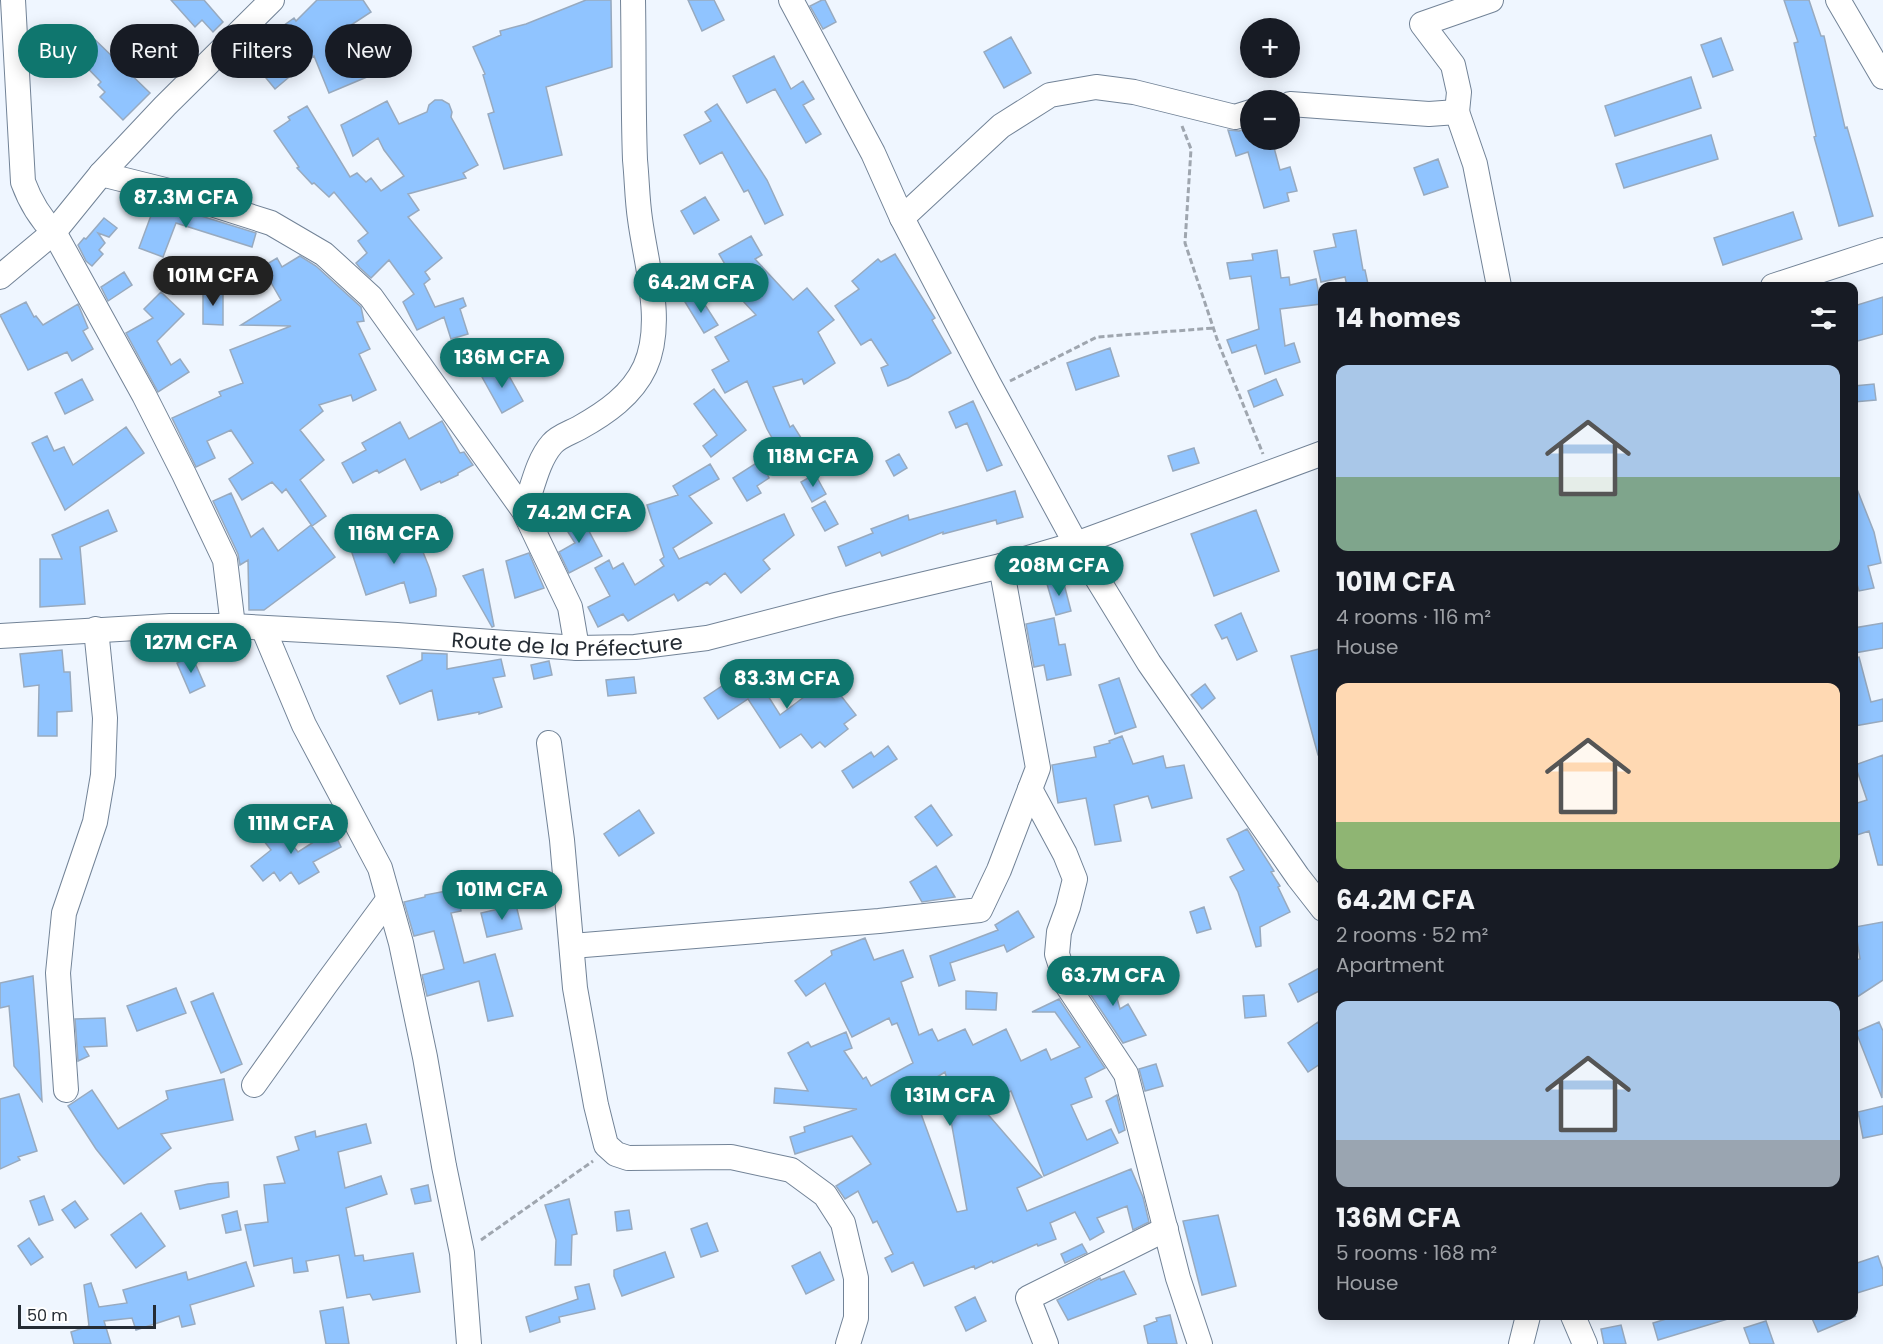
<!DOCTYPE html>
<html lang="en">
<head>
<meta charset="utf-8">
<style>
	:root { --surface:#171b24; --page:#20242c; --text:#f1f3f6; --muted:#9ea1a6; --accent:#0f766e }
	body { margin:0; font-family:Poppins,sans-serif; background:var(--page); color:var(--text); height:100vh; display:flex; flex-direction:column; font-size:22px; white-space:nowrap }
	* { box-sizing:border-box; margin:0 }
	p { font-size:20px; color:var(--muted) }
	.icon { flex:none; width:33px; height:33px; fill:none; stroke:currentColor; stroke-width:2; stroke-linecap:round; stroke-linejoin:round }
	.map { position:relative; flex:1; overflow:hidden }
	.drawer { position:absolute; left:1318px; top:282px; width:540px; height:1038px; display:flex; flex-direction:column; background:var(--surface); border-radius:12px; box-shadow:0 3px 15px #0003 }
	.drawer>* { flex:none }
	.banner { position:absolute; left:18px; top:24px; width:570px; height:54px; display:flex; gap:12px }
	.fabs { position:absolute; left:1240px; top:18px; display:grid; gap:12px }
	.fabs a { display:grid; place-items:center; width:60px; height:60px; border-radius:50%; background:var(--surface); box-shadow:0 3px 15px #0003; font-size:30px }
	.scale { position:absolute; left:18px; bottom:15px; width:138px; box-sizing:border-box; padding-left:6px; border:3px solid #252c34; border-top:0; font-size:16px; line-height:21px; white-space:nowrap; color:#252c34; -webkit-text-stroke:4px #fff; paint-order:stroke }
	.price { position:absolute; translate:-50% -51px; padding:0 14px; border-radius:21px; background:var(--accent); color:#fff; font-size:20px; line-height:39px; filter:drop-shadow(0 2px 3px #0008) }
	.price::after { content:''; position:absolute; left:50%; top:36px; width:18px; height:14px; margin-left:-9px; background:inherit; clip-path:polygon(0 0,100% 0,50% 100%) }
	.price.current { background:#222; color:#fff }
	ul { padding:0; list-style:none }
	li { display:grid; align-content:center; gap:12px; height:318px; padding:0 18px }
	li span { display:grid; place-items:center; height:186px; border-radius:12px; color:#555 }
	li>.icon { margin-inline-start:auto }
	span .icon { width:108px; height:108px; fill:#fffc; stroke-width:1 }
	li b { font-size:26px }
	h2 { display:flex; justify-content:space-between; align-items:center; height:72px; padding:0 18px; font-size:26px }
	.pill { padding:0 21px; border-radius:27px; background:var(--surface); box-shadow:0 3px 15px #0003; font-size:21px; line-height:54px }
	.pill.current { background:var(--accent); color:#fff }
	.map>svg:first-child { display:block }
	.building { fill:#90c4ff; stroke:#98aabf; stroke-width:1.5; fill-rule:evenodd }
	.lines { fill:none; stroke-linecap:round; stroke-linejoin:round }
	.minor-casing { stroke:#728397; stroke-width:26 }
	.path { stroke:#9fa6af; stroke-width:3; stroke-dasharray:6 3; stroke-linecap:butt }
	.minor { stroke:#fff; stroke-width:24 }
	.labels { text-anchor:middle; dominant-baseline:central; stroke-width:5; stroke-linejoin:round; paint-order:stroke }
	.street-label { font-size:21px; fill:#252c34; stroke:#fff }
</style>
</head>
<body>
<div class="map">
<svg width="1883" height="1344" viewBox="0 0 1883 1344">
	<rect width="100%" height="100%" fill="#eff6ff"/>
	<path class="building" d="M171 0H204L223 22 213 32 202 20 195 27Z
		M317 0H363L371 12 351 25 364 47 362 48 374 74 329 93 314 56 275 89 253 62 274 45 266 36 278 26 280 28 294 18 296 21Z
		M586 0H611L612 67 546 87 562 155 504 169 488 114 494 112 483 75 485 74 473 47 501 35 500 31 526 24Z
		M688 0H714L724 20 702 31Z
		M822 0H825L836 22 823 29 810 6Z
		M1784 0H1809L1821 36H1824L1845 128 1847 127 1873 216 1839 226 1814 137 1816 136 1794 43 1798 42Z
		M85 30 150 93 123 120 100 97 105 92 98 85 101 82 67 47Z
		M1011 37 1031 73 1004 88 984 52Z
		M1721 38 1733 70 1713 77 1701 45Z
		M774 56 791 89 803 81 814 99 803 105 821 134 806 143 775 89 747 103 733 76Z
		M1691 77 1701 108 1615 136 1605 106Z
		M435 100H442L449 104 452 112 451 117 478 165 463 173 466 178 408 194 419 210 408 217 442 258 425 272 430 279 424 284 435 307 463 298 466 306 460 309 468 334 451 339 444 317 417 330 403 302 414 294 389 260 371 278 360 268 356 263 367 253 358 241 368 233 334 192 329 197 314 183 312 184 297 168 299 167 274 131 290 120 288 117 307 106 350 177 357 173 366 182 371 178 381 191 404 176 384 150 378 138 353 156 341 125 387 101 399 124 427 112 429 105Z
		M717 104 767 180 783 215 765 224 748 190 744 192 722 152 700 164 684 135 711 121 705 112Z
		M1251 127V140H1272L1280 170 1290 167 1297 191 1287 193 1289 201 1264 208 1248 152 1236 156 1228 130 1239 131Z
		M1711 135 1718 159 1624 188 1616 164Z
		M1438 159 1448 187 1424 195 1414 168Z
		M705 197 719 220 694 234 681 211Z
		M156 202 256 233 252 247 176 223 163 257 139 248Z
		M1793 212 1802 239 1723 265 1714 238Z
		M104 218 117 228 109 237 98 233 105 243 99 250 103 254 92 266 86 261 78 245 84 238 86 239Z
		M1356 230 1363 270H1365L1368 284 1347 286 1345 277 1321 282 1314 251 1336 247 1333 234Z
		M751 236 762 255 755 259 793 300 807 288 834 320 818 332 835 363 804 384 802 379 773 387 790 427 793 425 803 441 781 454 767 429 747 381 725 393 712 370 729 361 715 337 756 315 741 299 744 297 719 254Z
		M1277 250 1281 278 1289 277 1290 285 1316 279 1321 304 1280 309 1285 346 1294 343 1300 362 1265 374 1256 345 1232 353 1227 340 1259 329 1251 276 1230 279 1227 263 1253 260 1252 254Z
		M895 254 935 318 932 320 951 353 908 378 888 386 881 368 888 365 871 339 861 345 835 306 859 289 852 281 878 259 881 262Z
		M300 256 316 266 361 307 364 321 357 322 370 349 359 354 376 390 353 401 351 395 319 405 323 411 300 430 324 460 300 480 326 516 312 526 286 489 282 493 272 482 242 500 229 479 253 463 231 430 207 441 215 458 196 467 172 418 221 396 219 392 243 383 230 350 291 326 241 325 281 300 262 267 277 258 282 267Z
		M124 272 132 285 108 301 101 287Z
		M203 289 223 290V325L203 324Z
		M161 292 184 314 157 341 171 365 180 359 189 372 158 392 126 333 153 318 144 309Z
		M698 294 718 325 704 333 685 302Z
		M1883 297V334L1854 342V306Z
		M26 302 34 317 36 316 43 325 78 304 88 328 83 331 93 349 72 361 67 352 28 370 0 315Z
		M1110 348 1119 376 1076 390 1067 363Z
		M503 365 523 401 502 413 482 377Z
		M82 379 93 400 65 414 55 393Z
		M1276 379 1283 395 1254 407 1248 391Z
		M1874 384 1876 400 1854 402V386Z
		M714 389 746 430 711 457 703 446 717 435 694 404Z
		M973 401 1002 465 987 471 967 423 956 428 949 412Z
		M442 421 460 453 464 452 473 465 458 473V475L441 483 440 481 421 490 405 459 379 473 377 470 353 483 342 463 366 450 362 443 400 422 409 439Z
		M126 427 144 453 65 510 32 443 47 436 54 451 64 447 73 465Z
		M1194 448 1199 463 1173 471 1168 456Z
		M899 454 907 468 894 476 886 461Z
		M761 460 769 478 757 486 761 493 747 501 733 478Z
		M710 464 719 479 689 496 712 523 673 548 679 559 784 514 794 535 763 560 770 569 741 593 725 573 710 585 707 582 678 601 674 594 628 621 623 614 598 627 588 607 610 596 595 568 609 560 613 569 623 563 635 585 664 566 660 560 664 557 647 505 678 495 673 486Z
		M815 474 826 494 812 502 801 482Z
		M1854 484H1855L1874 532 1881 563 1868 566 1874 588 1859 591 1857 584 1854 585Z
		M1015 491 1023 517 997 524 996 520 943 534V532L882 556 880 552 846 566 838 547 873 533 871 529 908 515 909 520Z
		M231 493 251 537 263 528 278 551 311 525 335 557 264 610H249L248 560 240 565 238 554 213 501Z
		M825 501 838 524 825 531 812 508Z
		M108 510 117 531 80 547 85 604 40 607V559H62L52 535Z
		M578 510 602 556 569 573 559 552 575 543 561 521Z
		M1256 510 1279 571 1214 596 1191 534Z
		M413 527 429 567 436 589V596L410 603 404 582 366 595 349 544 381 533 384 540Z
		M529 553 544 588 515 598 506 561Z
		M483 569 494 626 492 627 463 576Z
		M1063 580 1071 611 1056 615 1047 584Z
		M1241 613 1257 651 1237 660 1227 637 1222 639 1215 625Z
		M1054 618 1059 645 1065 644 1071 675 1047 680 1044 665 1034 667 1026 624Z
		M1883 623V648L1854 653V628Z
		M1323 648V754L1318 755 1291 656Z
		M62 650 64 672H70L72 711 57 712V736H38L39 685 24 687 20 654Z
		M422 653 447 654V669L501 659 505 676 493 678 502 707 479 714V712L438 720 432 690 400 704 387 676 422 660Z
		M192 656 205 686 190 693 177 663Z
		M1859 657 1871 702 1883 699V721L1854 726V658Z
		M549 661 552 675 534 679 531 665Z
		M752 666 766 686 763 688 780 715 828 679 856 715 844 724 848 729 825 747 820 742 812 748 801 734 780 748 748 699 718 719 704 698Z
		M634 677 636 693 608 696 606 680Z
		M1119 678 1136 727 1115 734 1099 685Z
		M1205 684 1215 698 1202 709 1191 695Z
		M1122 736 1133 764 1163 756 1166 768 1184 765 1192 798 1152 808 1148 796 1114 805 1121 841 1095 845 1086 798 1058 803 1052 765 1096 757 1094 747 1110 743 1109 741Z
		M888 746 897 759 853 788 842 771 871 752 874 757Z
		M1883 755V865H1878L1869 831 1854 836V804L1867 800 1855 765Z
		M931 805 952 835 937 846 915 817Z
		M639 810 654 833 619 856 604 834Z
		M272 819 298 852 320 838V837L333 830 341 847 313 862 319 872 299 884 291 872 280 881 274 872 263 881 251 866 271 850 256 831Z
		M1247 829 1274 871 1271 872 1280 886 1278 887 1290 912 1260 927 1261 946 1256 947 1238 892 1230 877 1244 870 1227 839Z
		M936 866 955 897 922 902 910 882Z
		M457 889 461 911 451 913 464 963 495 954 513 1016 488 1021 479 981 427 996 422 975 444 969 434 931 414 936 404 902 425 897V895Z
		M516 905 522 929 487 937 481 913Z
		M1204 907 1211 929 1197 933 1190 912Z
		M1018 911 1034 937 1007 952 1004 945 950 963 955 980 939 986 930 956 998 930 995 925Z
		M1883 922V980L1854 999V960L1860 959 1855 927Z
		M865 938 874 960 903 950 913 977 901 982 919 1035 932 1029 938 1041 965 1029 973 1045 1006 1029 1021 1061 1046 1049 1051 1060 1080 1047 1055 1012H1032L1059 999 1105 1068 1085 1078 1092 1097 1071 1105 1087 1140 1111 1129 1118 1143 1044 1176 1011 1091 979 1104 1042 1177 1017 1188 1027 1211 1131 1169 1143 1197 1149 1222 1133 1230 1127 1206 1097 1218 1104 1232 1090 1240 1075 1212 1050 1223 1056 1239 1038 1246 1037 1244 993 1263 992 1261 975 1269 974 1266 924 1286 913 1262 892 1272 885 1258 893 1254 877 1221 873 1223 858 1191 845 1199 836 1186 871 1164 852 1136 795 1154 790 1137 805 1132 804 1127 857 1109 774 1103 775 1088 808 1091 788 1053 808 1042 811 1047 846 1032 852 1048 844 1051 863 1079 866 1077 871 1086 913 1063 897 1023 892 1025 889 1018 852 1037 825 983 806 996 795 981 832 955 831 951ZM945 1072 956 1114 950 1115 967 1210 957 1212 913 1092Z
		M1161 957 1166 979 1148 983 1143 960Z
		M1323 966V989L1298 1002 1289 984Z
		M1109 970 1120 1009 1128 1004 1146 1035 1123 1043 1082 982 1090 976Z
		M33 976 39 1050 42 1101 14 1066 9 1006 0 1008V983Z
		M176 988 186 1013 137 1031 127 1006Z
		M966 991 997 993 996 1010 966 1009Z
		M213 993 242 1064 221 1073 191 1002Z
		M1264 995 1266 1016 1245 1018 1243 996Z
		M105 1018 107 1046 84 1047 89 1056 78 1061 75 1019Z
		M1318 1022 1323 1030V1062L1308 1072 1288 1043Z
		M1879 1022 1883 1031 1882 1098 1856 1032Z
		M1156 1064 1163 1086 1145 1091 1139 1069Z
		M224 1079 233 1120 161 1134 171 1148 124 1184 96 1149 68 1106 92 1090 118 1129 168 1099 166 1091Z
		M19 1094 37 1151 18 1157 20 1160 0 1169V1099Z
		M1117 1095 1125 1130 1119 1133 1106 1101Z
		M1883 1106V1134L1863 1138 1858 1112Z
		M366 1124 371 1143 338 1152 345 1188 381 1176 387 1194 346 1208 355 1256 363 1255 364 1261 413 1253 420 1292 373 1300 370 1294 347 1298 339 1255 306 1261 308 1271 294 1273 292 1258 254 1266 245 1225 268 1222 264 1185 285 1183 277 1157 299 1150 295 1137 315 1131 316 1137Z
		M228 1182 229 1197 180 1209 175 1191 208 1184Z
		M428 1185 431 1201 415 1204 411 1189Z
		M44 1196 53 1220 39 1225 30 1201Z
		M569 1199 577 1234 572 1235 571 1265H555L556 1240 545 1205Z
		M75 1201 88 1219 75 1228 62 1210Z
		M629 1210 632 1229 617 1231 615 1212Z
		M237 1211 241 1230 226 1233 222 1215Z
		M141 1213 165 1246 136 1268 111 1235Z
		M1218 1215 1236 1286 1202 1295 1183 1221Z
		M707 1223 718 1251 701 1257 691 1229Z
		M29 1238 43 1257 31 1265 18 1246Z
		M1082 1244 1087 1253 1065 1263 1061 1254Z
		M665 1252 674 1277 622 1296 614 1276V1270Z
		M820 1252 834 1280 806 1294 792 1266Z
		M1878 1256 1883 1270V1285L1854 1294V1264Z
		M246 1262 254 1286 190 1305 195 1324 182 1327 179 1316 136 1330 132 1318 104 1321 111 1344H74L71 1332 89 1326 84 1285 91 1283 99 1307 127 1303 123 1290 186 1272 188 1280Z
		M1124 1271 1136 1294 1068 1320 1057 1300 1100 1278 1101 1280Z
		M589 1284 595 1309 559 1317 560 1322 530 1332 526 1317 578 1299 575 1287Z
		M975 1297 986 1321 966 1331 955 1307Z
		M343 1307 349 1344H326L320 1311Z
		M1170 1315 1177 1344H1148L1144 1326 1157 1321 1156 1318Z
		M1676 1316H1728V1319L1658 1340 1653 1323Z
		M1811 1316H1856L1818 1332Z
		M1766 1321 1774 1344H1750L1744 1328Z
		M1621 1325 1626 1344H1604L1601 1329Z"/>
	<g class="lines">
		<g class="minor-casing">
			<g id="minor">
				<path d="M13 0 23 182C30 201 39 217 54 232L144 395 184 474 225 560 233 626"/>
				<path d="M791 0 873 153 902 218 989 384 1076 544 1149 663 1298 877 1323 909"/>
				<path d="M1838 0 1883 77"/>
				<path d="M1290 104 1429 114 1457 112 1475 164 1499 286"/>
				<path d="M1457 112 1459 92 1453 65 1422 24 1491 0"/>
				<path d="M101 174 177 193 271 223 324 254 371 297 524 511 570 607 577 648"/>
				<path d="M902 218 1001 126 1050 95 1096 87 1134 92 1235 117 1251 112"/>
				<path d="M0 277 54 232 101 174 165 106 272 0"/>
				<path d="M1773 286 1883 250"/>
				<path d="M524 511C532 490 537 461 552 444 559 436 570 433 579 428 606 413 632 395 645 367 665 323 646 265 640 219 637 199 637 179 635 160 633 107 634 53 633 0"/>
				<path d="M263 628 304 725 380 868 401 943 425 1057 444 1166 462 1253 469 1344"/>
				<path id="s1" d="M0 636 170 626H233L397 635 577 648 635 647 707 638 835 605 1001 566 1076 544 1323 453"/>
				<path d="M549 743 562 840 575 988 596 1105 606 1145 616 1154 628 1158 731 1157 791 1170 825 1195 843 1223 856 1278V1318L848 1344"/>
				<path d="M1030 789 1065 854 1075 879 1068 907 1059 932 1057 954 1067 985 1126 1074 1178 1278 1200 1344"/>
				<path d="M572 946 879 921 980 910 999 870 1038 768 1001 566"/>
				<path d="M254 1085 326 984 388 900"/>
				<path d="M66 1090 58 973 64 913 95 822 103 775 105 718 96 629"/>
				<path d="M1573 1316 1585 1344"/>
				<path d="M1046 1344 1028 1298 1166 1229"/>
				<path d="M1521 1344 1528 1316"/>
			</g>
		</g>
		<path class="path" d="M1182 126 1191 149 1185 243 1218 342 1263 454
			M1010 381 1097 337 1214 328
			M481 1240 593 1161"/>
		<use href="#minor" class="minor"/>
	</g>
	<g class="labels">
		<g class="street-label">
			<text stroke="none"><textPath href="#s1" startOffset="568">Route de la Préfecture</textPath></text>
		</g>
	</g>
</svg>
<div class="fabs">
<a>+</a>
<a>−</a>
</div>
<div class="scale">50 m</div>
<b class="price" style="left:186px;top:229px">87.3M CFA</b>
<b class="price current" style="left:213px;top:307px">101M CFA</b>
<b class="price" style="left:701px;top:314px">64.2M CFA</b>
<b class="price" style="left:502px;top:389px">136M CFA</b>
<b class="price" style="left:813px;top:488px">118M CFA</b>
<b class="price" style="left:579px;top:544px">74.2M CFA</b>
<b class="price" style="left:394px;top:565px">116M CFA</b>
<b class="price" style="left:1059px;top:597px">208M CFA</b>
<b class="price" style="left:191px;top:674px">127M CFA</b>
<b class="price" style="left:787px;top:710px">83.3M CFA</b>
<b class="price" style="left:291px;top:855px">111M CFA</b>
<b class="price" style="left:502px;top:921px">101M CFA</b>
<b class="price" style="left:1113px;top:1007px">63.7M CFA</b>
<b class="price" style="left:950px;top:1127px">131M CFA</b>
<div class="banner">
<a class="pill current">Buy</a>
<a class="pill">Rent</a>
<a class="pill">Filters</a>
<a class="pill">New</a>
</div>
<section class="drawer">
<h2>14 homes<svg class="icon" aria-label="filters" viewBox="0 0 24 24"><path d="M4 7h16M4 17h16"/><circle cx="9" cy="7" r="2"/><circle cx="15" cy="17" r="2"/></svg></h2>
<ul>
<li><span style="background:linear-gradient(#a9c7e8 60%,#7fa58c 0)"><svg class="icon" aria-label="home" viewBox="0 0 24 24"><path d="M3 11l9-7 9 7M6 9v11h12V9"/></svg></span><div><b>101M CFA</b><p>4 rooms · 116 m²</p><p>House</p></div></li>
<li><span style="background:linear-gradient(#ffd9b3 75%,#8fb573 0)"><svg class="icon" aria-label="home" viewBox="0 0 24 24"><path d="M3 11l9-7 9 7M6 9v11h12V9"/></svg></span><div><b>64.2M CFA</b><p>2 rooms · 52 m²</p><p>Apartment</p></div></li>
<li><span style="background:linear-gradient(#a9c7e8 75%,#9aa5b1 0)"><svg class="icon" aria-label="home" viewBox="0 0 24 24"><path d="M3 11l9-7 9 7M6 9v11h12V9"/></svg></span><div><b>136M CFA</b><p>5 rooms · 168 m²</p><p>House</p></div></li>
</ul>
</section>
</div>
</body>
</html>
